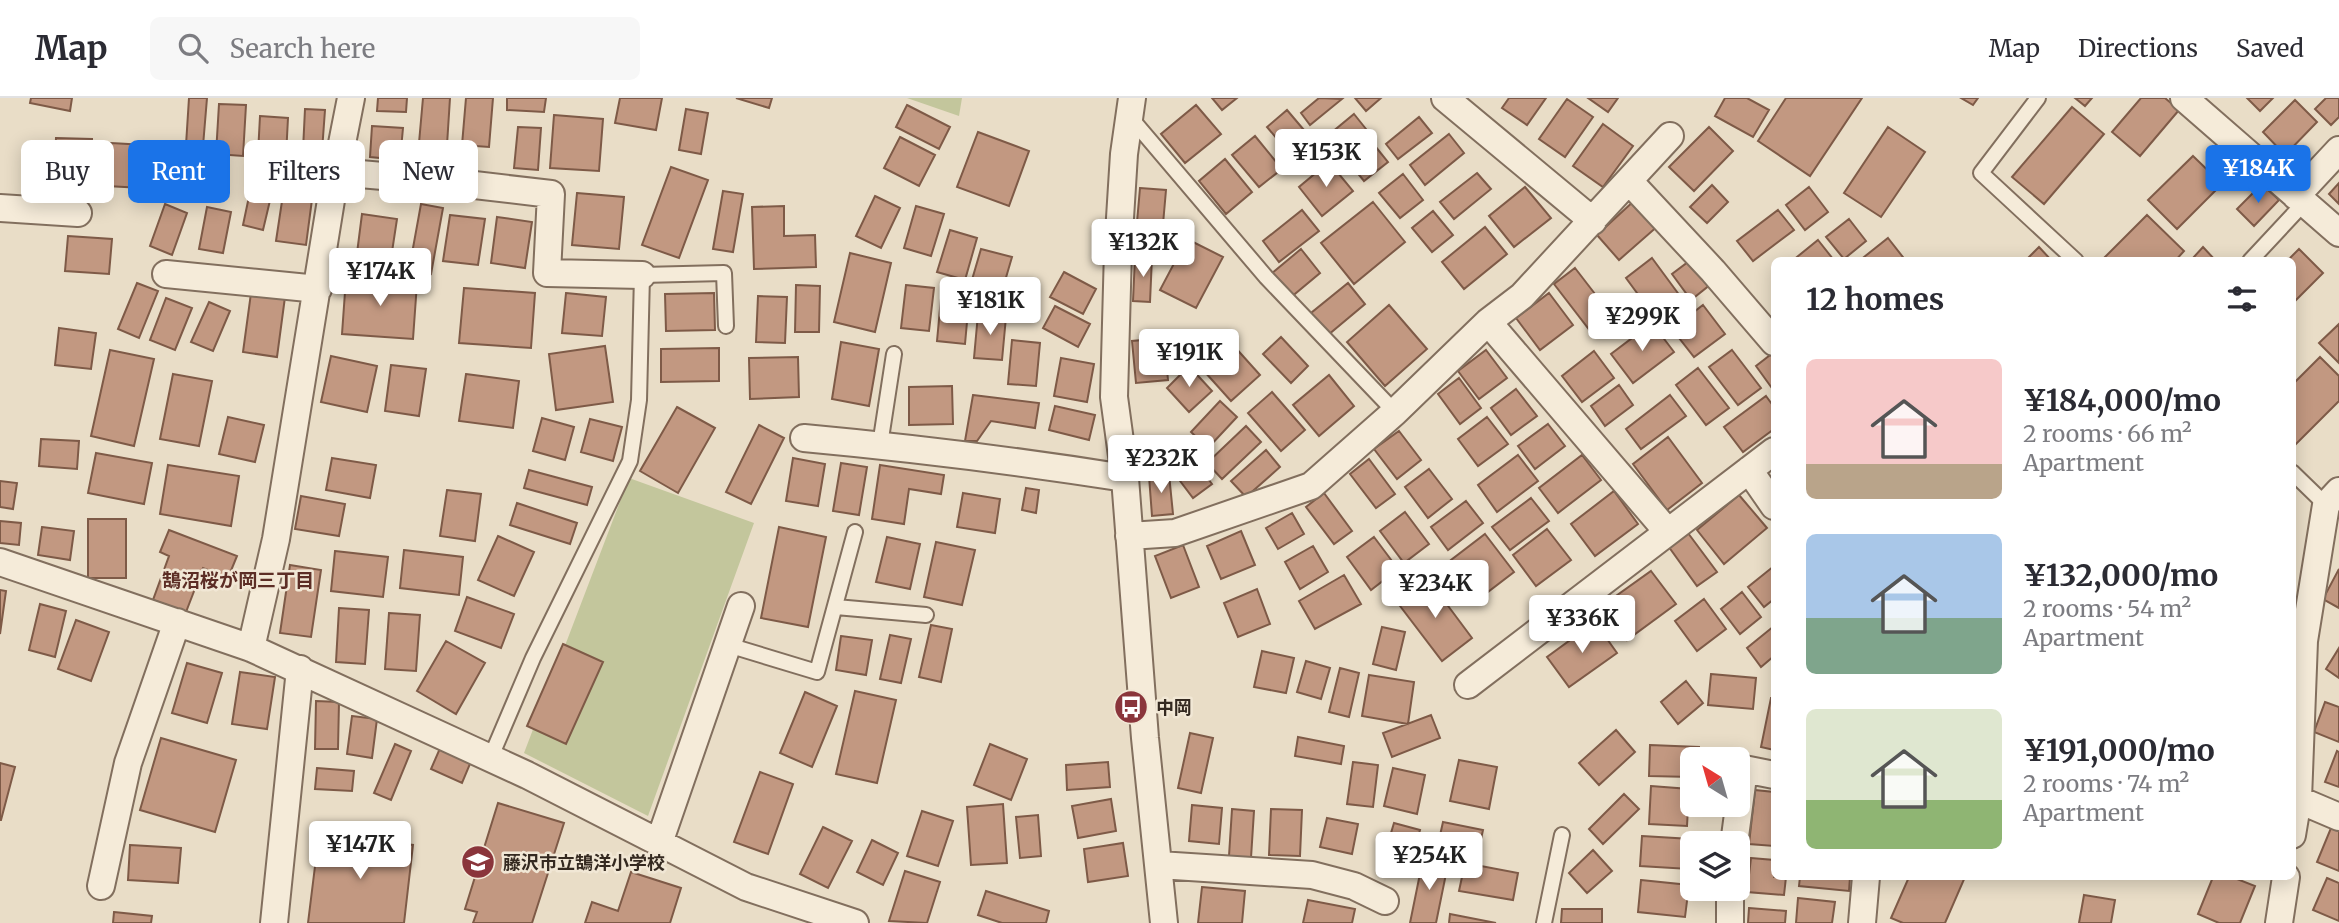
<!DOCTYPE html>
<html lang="en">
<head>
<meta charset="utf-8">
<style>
	:root { --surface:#fff; --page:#f7f7f7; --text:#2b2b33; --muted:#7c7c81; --line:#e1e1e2; --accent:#1a73e8 }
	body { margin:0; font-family:Merriweather,"Noto Sans JP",serif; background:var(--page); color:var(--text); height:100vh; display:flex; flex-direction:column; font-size:26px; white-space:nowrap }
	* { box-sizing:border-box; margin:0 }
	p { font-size:23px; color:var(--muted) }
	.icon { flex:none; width:38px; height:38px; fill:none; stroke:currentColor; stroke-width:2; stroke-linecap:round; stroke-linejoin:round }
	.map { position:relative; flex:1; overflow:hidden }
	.details { position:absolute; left:1771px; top:159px; width:525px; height:623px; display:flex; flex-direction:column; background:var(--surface); border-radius:10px; box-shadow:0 4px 18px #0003 }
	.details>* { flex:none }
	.hud { position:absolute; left:21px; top:42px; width:665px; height:63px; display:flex; gap:14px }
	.needle { width:46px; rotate:323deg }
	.buttons { position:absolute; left:1680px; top:649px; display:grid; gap:14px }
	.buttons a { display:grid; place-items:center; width:70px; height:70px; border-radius:10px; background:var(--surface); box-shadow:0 4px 18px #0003; font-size:35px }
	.price { position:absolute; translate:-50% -60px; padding:0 16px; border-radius:7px; background:#fff; color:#222; font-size:23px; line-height:46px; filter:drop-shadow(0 2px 4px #0008) }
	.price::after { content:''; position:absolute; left:50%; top:42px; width:21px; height:16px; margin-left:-10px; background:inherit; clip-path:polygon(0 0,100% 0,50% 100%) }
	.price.active { background:var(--accent); color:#fff }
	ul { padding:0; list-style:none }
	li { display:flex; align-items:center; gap:21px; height:175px; padding:0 35px }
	li span { display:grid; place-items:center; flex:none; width:196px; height:140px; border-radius:10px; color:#555 }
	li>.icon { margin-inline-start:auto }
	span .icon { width:84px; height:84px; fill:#fffc; stroke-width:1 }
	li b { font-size:30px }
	h2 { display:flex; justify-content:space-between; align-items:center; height:84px; padding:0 35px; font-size:30px }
	.tag { padding:0 24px; border-radius:10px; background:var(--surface); box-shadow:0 4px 18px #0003; font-size:24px; line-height:63px }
	.tag.active { background:var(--accent); color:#fff }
	header { display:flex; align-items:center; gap:42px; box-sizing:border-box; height:98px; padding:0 35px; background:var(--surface); border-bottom:2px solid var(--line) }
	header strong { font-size:33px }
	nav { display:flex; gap:38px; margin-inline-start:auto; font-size:24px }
	.search { width:490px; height:63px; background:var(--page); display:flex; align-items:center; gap:18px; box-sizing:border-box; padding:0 24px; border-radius:10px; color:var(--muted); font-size:26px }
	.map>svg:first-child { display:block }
	.green { fill:#c3c69c }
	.building { fill:#c29881; stroke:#7e5a47; stroke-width:2 }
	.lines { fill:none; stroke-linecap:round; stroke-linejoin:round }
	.lane-casing { stroke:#826f5e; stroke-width:18 }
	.street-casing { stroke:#826f5e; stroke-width:30 }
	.lane { stroke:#f5ebd9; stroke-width:14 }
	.street { stroke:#f5ebd9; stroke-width:26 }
	.labels { text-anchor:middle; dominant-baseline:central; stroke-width:5; stroke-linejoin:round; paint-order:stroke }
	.poi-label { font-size:18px; font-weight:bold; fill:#342920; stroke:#f1e7d5; text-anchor:start }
	.neighbourhood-label { font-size:19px; font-weight:bold; fill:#5c2d25; stroke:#f1e7d5 }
</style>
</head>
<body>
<header>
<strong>Map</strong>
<div class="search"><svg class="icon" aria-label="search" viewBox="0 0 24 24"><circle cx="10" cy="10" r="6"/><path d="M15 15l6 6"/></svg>Search here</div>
<nav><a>Map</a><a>Directions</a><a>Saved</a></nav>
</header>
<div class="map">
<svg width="2339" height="825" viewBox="0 0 2339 825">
	<rect width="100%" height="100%" fill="#e9ddc7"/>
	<path class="green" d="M907 0H962L959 18Z
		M629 380 754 425 648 718 524 655Z"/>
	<path class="building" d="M31 0H72L70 13 30 5Z
		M189 0H207L203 48 186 47Z
		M378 0H407L406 14 377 13Z
		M423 0H450L447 47 419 45Z
		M466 0H493L489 49 462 47Z
		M507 0H546L544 14 507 12Z
		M620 0H662L656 32 615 25Z
		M736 0H772L769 10Z
		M1212 0H1237L1222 12Z
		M1319 0 1342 1 1310 27 1301 15Z
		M1355 0H1381L1366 13Z
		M1509 0H1546L1527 27 1502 10Z
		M1588 0H1618L1608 14Z
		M1725 0H1747L1769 12 1753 39 1715 18Z
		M1786 0H1862L1810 78 1758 43Z
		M1961 0H1978L1973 7Z
		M2075 0H2092L2085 8Z
		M2141 0H2165L2179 12 2140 58 2112 34Z
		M2247 0H2273L2260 13Z
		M2326 0H2339V19L2331 27 2315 11Z
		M1567 1 1593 19 1565 59 1539 41Z
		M2295 2 2317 24 2285 57 2263 34Z
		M219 6 246 7 243 58 216 56Z
		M907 7 950 29 939 51 896 29Z
		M1196 7 1221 36 1185 65 1161 36Z
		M2072 9 2104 36 2044 106 2012 79Z
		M305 11 325 12 322 53 303 52Z
		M686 11 708 15 701 56 679 52Z
		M1287 12 1320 51 1300 68 1267 29Z
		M1354 16 1366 31 1337 55 1325 40Z
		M554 17 603 21 599 73 550 70Z
		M260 18 288 20 286 58 258 56Z
		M1419 19 1432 35 1398 61 1386 46Z
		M1603 26 1633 48 1603 89 1573 68Z
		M372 28 403 30 400 62 370 59Z
		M518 29 541 30 538 72 514 70Z
		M1709 29 1733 53 1694 93 1669 69Z
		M1888 29 1925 54 1881 119 1844 95Z
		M978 34 1029 53 1009 108 957 89Z
		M1449 36 1464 55 1425 87 1410 67Z
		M1255 38 1282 71 1259 89 1232 57Z
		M900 39 935 57 919 88 884 70Z
		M56 40 92 41 91 79 54 78Z
		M1371 43 1388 64 1364 83 1347 62Z
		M111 45 145 47 142 90 107 88Z
		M2193 58 2222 86 2177 131 2148 102Z
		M178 59 218 70 209 103 169 93Z
		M1225 61 1252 94 1226 116 1199 83Z
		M1329 64 1353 93 1322 118 1299 89Z
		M671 69 708 82 679 160 642 147Z
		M1477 75 1491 91 1454 121 1440 104Z
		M1403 76 1423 102 1400 120 1379 95Z
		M2339 85V106L2329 96Z
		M2262 86 2279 102 2254 128 2237 111Z
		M1712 87 1728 104 1707 125 1690 109Z
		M251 89 272 94 263 132 243 127Z
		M1525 89 1551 120 1514 149 1489 118Z
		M1809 89 1828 114 1805 132 1786 107Z
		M284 90 313 94 306 147 276 143Z
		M1140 90 1166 92 1161 149 1135 147Z
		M723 93 743 96 733 154 713 151Z
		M577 95 624 99 619 151 572 147Z
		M875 98 900 110 881 150 856 138Z
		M1636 101 1659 127 1619 162 1597 137Z
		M1373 104 1405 144 1354 186 1321 145Z
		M165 106 187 115 172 157 150 148Z
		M421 106 443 110 431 176 409 172Z
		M784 108V138L815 137 816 169 754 171 752 109Z
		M916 108 944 116 931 158 904 150Z
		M207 109 231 114 223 155 199 151Z
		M1302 112 1319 133 1279 164 1263 143Z
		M1778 112 1794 132 1753 163 1737 143Z
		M1433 113 1453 137 1432 154 1412 130Z
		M362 116 397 121 390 167 356 163Z
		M450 117 485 121 478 167 443 163Z
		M2147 117 2184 153 2175 163H2106L2104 160Z
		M497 119 532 124 525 170 491 165Z
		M1849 121 1866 143 1844 161 1826 139Z
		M1485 129 1507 156 1464 191 1442 164Z
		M950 132 977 140 965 182 937 174Z
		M68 138 112 141 109 176 65 173Z
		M1888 140 1906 163H1859Z
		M1187 141 1223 159 1196 210 1160 192Z
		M1818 142 1833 161 1830 163H1792Z
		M2039 149 2052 163H2025Z
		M2203 149 2216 163H2196L2193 160Z
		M981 151 1012 159 1000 200 969 192Z
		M1301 151 1320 175 1290 200 1271 176Z
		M2299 151 2323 175 2292 206V163H2287Z
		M850 155 891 165 875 234 834 224Z
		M1135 159H1152L1150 204 1133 203Z
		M1652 160 1680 198 1654 218 1626 180Z
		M1692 161 1711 186 1691 202 1672 176Z
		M1575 170 1612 218 1591 234 1554 186Z
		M1064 174 1096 191 1083 216 1050 199Z
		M346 180 417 185 413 241 342 236Z
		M137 185 158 193 139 240 118 231Z
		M1348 185 1365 206 1328 237 1311 215Z
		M796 187 820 188 819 234H795Z
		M906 187 934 190 929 233 901 230Z
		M464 190 535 195 531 250 459 245Z
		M251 195 285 199 277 259 243 254Z
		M566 195 606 199 602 238 562 235Z
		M714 195 715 232 666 233 665 196Z
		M1549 195 1573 227 1540 252 1516 220Z
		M758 198 787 199 785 245 756 244Z
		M166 200 192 210 175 252 150 242Z
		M941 200 969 202 965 246 937 243Z
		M209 204 230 213 213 253 191 244Z
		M1389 207 1427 251 1385 288 1347 244Z
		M1703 207 1725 236 1694 259 1672 231Z
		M1055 208 1090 226 1078 249 1043 230Z
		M978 216 1006 219 1002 262 974 260Z
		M1652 225 1674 254 1633 285 1611 256Z
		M2339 226V265L2319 245Z
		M59 230 96 235 91 271 55 267Z
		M1281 239 1308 268 1291 285 1263 256Z
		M1164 240 1168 282 1136 285 1132 243Z
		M1012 242 1040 245 1036 288 1008 286Z
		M841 244 879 251 869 308 832 301Z
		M1233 247 1260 277 1231 303 1204 273Z
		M605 248 613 304 556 312 549 256Z
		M719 250V283L661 284V251Z
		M110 252 154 261 134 348 91 338Z
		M1486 252 1507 280 1479 301 1458 273Z
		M1732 252 1761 290 1738 307 1709 269Z
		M1594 253 1614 280 1582 304 1562 278Z
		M1774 254V293L1756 268Z
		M331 258 377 268 367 314 321 304Z
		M798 259 799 299 750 301 749 260Z
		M2320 259 2339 278V303L2295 347 2292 345V287Z
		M1061 260 1094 266 1087 304 1054 298Z
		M391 267 426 271 419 318 385 313Z
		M1189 268 1212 293 1189 314 1167 290Z
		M1698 270 1729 310 1706 327 1676 287Z
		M173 276 212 283 199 348 160 341Z
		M466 276 519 283 513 330 459 323Z
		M1329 277 1354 308 1319 338 1293 307Z
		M1459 280 1481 310 1460 326 1438 296Z
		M1619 287 1633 307 1605 328 1591 308Z
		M952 288 953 326 909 327V289Z
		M1516 291 1537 318 1511 337 1491 310Z
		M1272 294 1305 332 1281 353 1248 315Z
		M973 297 1039 305 1035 330 991 323 977 343H965Z
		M1670 297 1686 318 1641 351 1626 331Z
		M1766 298 1774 309V331L1743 354 1724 329Z
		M1220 303 1237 319 1208 350 1191 334Z
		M1055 308 1095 317 1089 342 1049 332Z
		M677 309 715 330 678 395 640 373Z
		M228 319 264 327 255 364 219 356Z
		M1487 319 1508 346 1478 368 1458 341Z
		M542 320 574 329 565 362 533 353Z
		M590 321 622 329 613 363 581 354Z
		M1548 326 1565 348 1535 371 1518 348Z
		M759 327 784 340 751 406 726 394Z
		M1246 328 1261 344 1222 381 1207 365Z
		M1399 333 1421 362 1397 381 1374 351Z
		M1668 339 1702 385 1667 412 1633 366Z
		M41 341 79 343 77 371 39 368Z
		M1183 349 1212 386 1193 400 1165 363Z
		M1266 352 1280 369 1246 399 1231 383Z
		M96 355 152 365 144 406 88 395Z
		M1518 357 1538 383 1497 414 1478 387Z
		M1582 357 1601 382 1558 415 1539 390Z
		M332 360 376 367 370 400 326 392Z
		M793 360 825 366 818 408 786 403Z
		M1369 361 1395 396 1376 410 1350 376Z
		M841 365 867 369 859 417 833 413Z
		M168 367 239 378 231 428 160 416Z
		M880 367 944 377 941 396 909 391 904 426 872 421Z
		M1429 371 1452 401 1428 420 1405 389Z
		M529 372 592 389 587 407 524 390Z
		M1169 376 1173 416 1152 418 1149 378Z
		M0 383 17 385 13 411 0 409Z
		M1026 390 1039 392 1036 415 1022 412Z
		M447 392 481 396 475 443 440 438Z
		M1614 393 1638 426 1595 458 1571 426Z
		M963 395 1000 401 995 435 957 429Z
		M1324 395 1352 433 1334 446 1306 409Z
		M1739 397 1767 430 1724 466 1697 432Z
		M301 398 345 406 339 438 295 431Z
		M1531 400 1549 423 1510 452 1492 429Z
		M1466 403 1483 425 1448 452 1431 429Z
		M517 405 577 425 570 446 510 427Z
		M1405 414 1429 446 1404 465 1380 433Z
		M1292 415 1304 436 1278 451 1266 430Z
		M88 421H126V480H88Z
		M0 423 21 425 19 447 0 445Z
		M42 429 74 433 70 462 38 457Z
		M779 429 826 439 808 529 761 520Z
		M1547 431 1571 462 1536 488 1513 457Z
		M1685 431 1717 474 1697 488 1666 445Z
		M169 432 237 458 228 480 203 470 186 514 153 502 169 458 160 454Z
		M1241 433 1255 467 1221 481 1207 448Z
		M1485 436 1514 474 1480 500 1451 462Z
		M498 438 534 454 514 498 478 482Z
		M887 439 920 446 910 491 876 484Z
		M1374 439 1398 471 1371 492 1347 459Z
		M936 444 975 452 962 507 924 499Z
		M1183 447 1199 489 1171 500 1155 458Z
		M1313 448 1328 474 1300 491 1285 464Z
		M404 452 463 459 459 497 400 490Z
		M335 453 388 459 383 499 331 493Z
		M290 467 321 472 311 539 280 535Z
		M1774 468V501L1764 509 1748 489Z
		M2339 471V510L2323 501Z
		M1651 473 1676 506 1627 542 1602 508Z
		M1344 477 1361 506 1315 531 1299 503Z
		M1428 481 1472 540 1442 563 1397 504Z
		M1257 491 1270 526 1238 539 1224 505Z
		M0 492 6 493 0 536Z
		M1742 494 1761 519 1740 536 1721 511Z
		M467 499 514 516 501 550 455 533Z
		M1704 501 1726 531 1697 553 1675 523Z
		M40 506 66 513 55 559 29 552Z
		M339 510 369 512 365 566 336 564Z
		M389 515 420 517 416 573 385 571Z
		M76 522 109 534 91 583 58 571Z
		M1595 524 1617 555 1569 589 1547 559Z
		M931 527 952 531 941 584 919 579Z
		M1774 528V558L1761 569 1747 550Z
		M1382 529 1405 534 1396 572 1373 566Z
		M890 537 911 541 901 585 880 581Z
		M841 538 872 542 866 577 836 572Z
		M446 543 485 565 456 616 417 593Z
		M563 546 603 564 566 646 527 628Z
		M2339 550V580L2326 571Z
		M1262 553 1294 560 1286 595 1254 589Z
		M1306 563 1330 570 1321 601 1297 594Z
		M187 565 222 575 207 625 172 615Z
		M1340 570 1359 575 1349 619 1329 614Z
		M240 574 275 579 267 631 232 626Z
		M1711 576 1756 580 1753 611 1708 607Z
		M1369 577 1414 584 1408 626 1362 618Z
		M1686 583 1703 605 1678 626 1661 604Z
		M855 593 896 602 877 685 836 676Z
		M805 594 837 608 812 669 780 655Z
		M1771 600H1774V652L1761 649Z
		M316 603 339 604 338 651H315Z
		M2325 604 2339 609V644L2314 634Z
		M1431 617 1440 640 1392 659 1383 635Z
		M352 618 377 621 372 660 347 656Z
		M1616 632 1635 654 1599 687 1579 665Z
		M1190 635 1213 640 1201 695 1178 690Z
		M1298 639 1344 648 1341 666 1295 658Z
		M161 640 236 662 215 734 140 712Z
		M395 646 411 653 391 702 374 695Z
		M990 646 1027 661 1011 702 974 687Z
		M1650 647 1699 649 1698 662H1692V679L1649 678Z
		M441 648 472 661 462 685 431 671Z
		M2337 653 2339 654V689L2325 684Z
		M1459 662 1497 669 1489 711 1450 703Z
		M1108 664 1110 689 1067 692 1066 667Z
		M1353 664 1378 667 1373 709 1347 706Z
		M0 665 15 669 1 722H0Z
		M317 670 354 673 352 693 315 691Z
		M1393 670 1425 677 1417 716 1384 708Z
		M760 674 793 686 768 756 734 744Z
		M1651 688 1689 691 1687 728 1649 726Z
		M1755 692 1774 694V748L1749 746Z
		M1624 696 1639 711 1603 746 1589 731Z
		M1111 701 1116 733 1078 740 1072 708Z
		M498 705 564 725 532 825H473L477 814 465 811Z
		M1003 706 1007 765 971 767 967 709Z
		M1192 707 1222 710 1219 746 1189 743Z
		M1232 711 1254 713 1251 760 1229 758Z
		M1271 711 1302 712 1300 758 1269 757Z
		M922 713 953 723 938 768 907 758Z
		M1038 717 1041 758 1020 760 1016 719Z
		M1327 720 1358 726 1352 756 1320 749Z
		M1443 724 1483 732 1477 759 1437 751Z
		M1394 725 1420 732 1409 772 1382 765Z
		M823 729 852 743 828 790 800 776Z
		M2331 730 2339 733V773L2317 764Z
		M319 736 413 747 404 825H308Z
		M1642 738 1691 741 1689 771 1640 768Z
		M872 742 898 755 883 787 857 774Z
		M1123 745 1128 778 1088 784 1084 751Z
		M130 747 181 750 178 785 128 782Z
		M1593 752 1612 773 1587 795 1569 775Z
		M1751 760 1774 762V779H1786L1784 797 1747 794Z
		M1423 761 1448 766 1436 825H1410Z
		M1465 765 1518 775 1513 802 1459 793Z
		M905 773 940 784 927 825 889 823Z
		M631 774 681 790 670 825H585L592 804 618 813Z
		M1800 779H1850L1849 793 1799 788Z
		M1909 779H1965L1945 825H1903L1891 820Z
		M2213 779H2232L2255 788 2240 825H2219L2198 816Z
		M2327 780 2339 785V823L2313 812Z
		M1641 782 1689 787 1685 819 1638 814Z
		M1202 789 1245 793 1242 825H1198Z
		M986 793 1049 813 1046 825H1002L978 817Z
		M2084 797 2115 802 2111 825H2079Z
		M1798 800 1835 804 1832 825H1796Z
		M1308 802 1355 811 1352 825H1303Z
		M1749 810 1786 813 1785 825H1748Z
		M1562 811H1602V825H1561Z
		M114 814 152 818 151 825H113Z
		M1450 816 1496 825H1449Z"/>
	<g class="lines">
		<g class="lane-casing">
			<path id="lane" d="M2038 0 1981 75 2076 163
				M1130 19 1266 179 1395 314
				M2250 163 2304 105
				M880 347 894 256
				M2292 374 2326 407
				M836 509 926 517
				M728 547 817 574 855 434
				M490 661 533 560 630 363 639 302 642 177 724 175 726 228
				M1544 825 1562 737"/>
		</g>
		<g class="street-casing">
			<path id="street" d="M1132 0 1124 56 1118 152 1114 299 1125 380 1145 640 1164 825
				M1445 0 1593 123
				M2184 0 2339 135
				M337 74 440 83 551 96 547 175 642 177
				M1629 83 1713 173 1774 244
				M2296 98 2339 52
				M0 110 78 115
				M166 176 318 191
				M1488 224 1667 433
				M804 340C912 350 1018 363 1125 380
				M1749 372 1774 408
				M1129 438 1175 435 1311 388 1395 314 1488 224 1522 198 1670 38
				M0 464 251 550 527 677 746 789 855 825
				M251 550 276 441 332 96 351 0
				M1468 587 1774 353
				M2292 699 2339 719
				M2292 737 2298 701 2304 543 2326 407 2339 393
				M659 745 741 508
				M1734 746 1744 671 1774 677
				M1159 767 1312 777 1354 788 1385 803
				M101 788 128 665 177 524
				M274 825 300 571
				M1730 825V791
				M1862 825 1866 779
				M2279 825 2286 779"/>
		</g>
		<use href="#lane" class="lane"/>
		<use href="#street" class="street"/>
	</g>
	<defs>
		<g id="bus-disc" transform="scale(1.75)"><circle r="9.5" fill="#8a353b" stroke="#f1e7d5"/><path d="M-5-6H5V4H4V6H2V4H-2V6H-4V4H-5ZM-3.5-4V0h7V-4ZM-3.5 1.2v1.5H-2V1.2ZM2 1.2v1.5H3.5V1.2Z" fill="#fff"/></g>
		<g id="school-disc" transform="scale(1.75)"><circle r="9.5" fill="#8a353b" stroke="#f1e7d5"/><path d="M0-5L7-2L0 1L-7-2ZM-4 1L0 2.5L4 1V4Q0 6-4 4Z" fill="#fff"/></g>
	</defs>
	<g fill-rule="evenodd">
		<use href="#bus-disc" x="1131" y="609"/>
		<use href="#school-disc" x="478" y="764"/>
	</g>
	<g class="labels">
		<g class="poi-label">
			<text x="1156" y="609">中岡</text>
			<text x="503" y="764">藤沢市立鵠洋小学校</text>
		</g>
		<g class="neighbourhood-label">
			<text x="238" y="482">鵠沼桜が岡三丁目</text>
		</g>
	</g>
</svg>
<div class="buttons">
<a><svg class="needle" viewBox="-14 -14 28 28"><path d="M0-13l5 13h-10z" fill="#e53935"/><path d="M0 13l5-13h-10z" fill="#7c7c81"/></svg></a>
<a><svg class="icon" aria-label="layers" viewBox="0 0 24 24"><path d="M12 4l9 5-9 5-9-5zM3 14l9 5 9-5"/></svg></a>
</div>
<b class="price" style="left:1326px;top:91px">¥153K</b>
<b class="price active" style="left:2258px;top:107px">¥184K</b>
<b class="price" style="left:1143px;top:181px">¥132K</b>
<b class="price" style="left:380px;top:210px">¥174K</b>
<b class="price" style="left:990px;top:239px">¥181K</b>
<b class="price" style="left:1642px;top:255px">¥299K</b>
<b class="price" style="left:1189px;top:291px">¥191K</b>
<b class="price" style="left:1161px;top:397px">¥232K</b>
<b class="price" style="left:1435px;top:522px">¥234K</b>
<b class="price" style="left:1582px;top:557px">¥336K</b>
<b class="price" style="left:360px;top:783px">¥147K</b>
<b class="price" style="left:1429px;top:794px">¥254K</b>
<div class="hud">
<a class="tag">Buy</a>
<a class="tag active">Rent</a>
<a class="tag">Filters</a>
<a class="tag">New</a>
</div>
<section class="details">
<h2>12 homes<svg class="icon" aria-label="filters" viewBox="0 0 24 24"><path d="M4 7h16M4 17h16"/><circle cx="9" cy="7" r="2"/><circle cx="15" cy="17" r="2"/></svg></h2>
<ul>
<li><span style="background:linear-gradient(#f6c9c9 75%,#b9a48a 0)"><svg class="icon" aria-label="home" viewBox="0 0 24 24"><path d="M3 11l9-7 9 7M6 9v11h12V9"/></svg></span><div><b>¥184,000/mo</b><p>2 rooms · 66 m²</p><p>Apartment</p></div></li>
<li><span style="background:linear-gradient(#a9c7e8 60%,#7fa58c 0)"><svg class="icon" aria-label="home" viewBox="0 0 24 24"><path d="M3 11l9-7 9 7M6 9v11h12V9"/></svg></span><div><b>¥132,000/mo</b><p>2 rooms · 54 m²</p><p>Apartment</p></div></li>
<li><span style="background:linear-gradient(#dfe7d0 65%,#8fb573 0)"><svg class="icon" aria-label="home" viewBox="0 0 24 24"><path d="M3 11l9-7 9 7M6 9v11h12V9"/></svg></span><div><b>¥191,000/mo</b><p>2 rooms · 74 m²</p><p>Apartment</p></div></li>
</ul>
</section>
</div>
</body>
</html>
